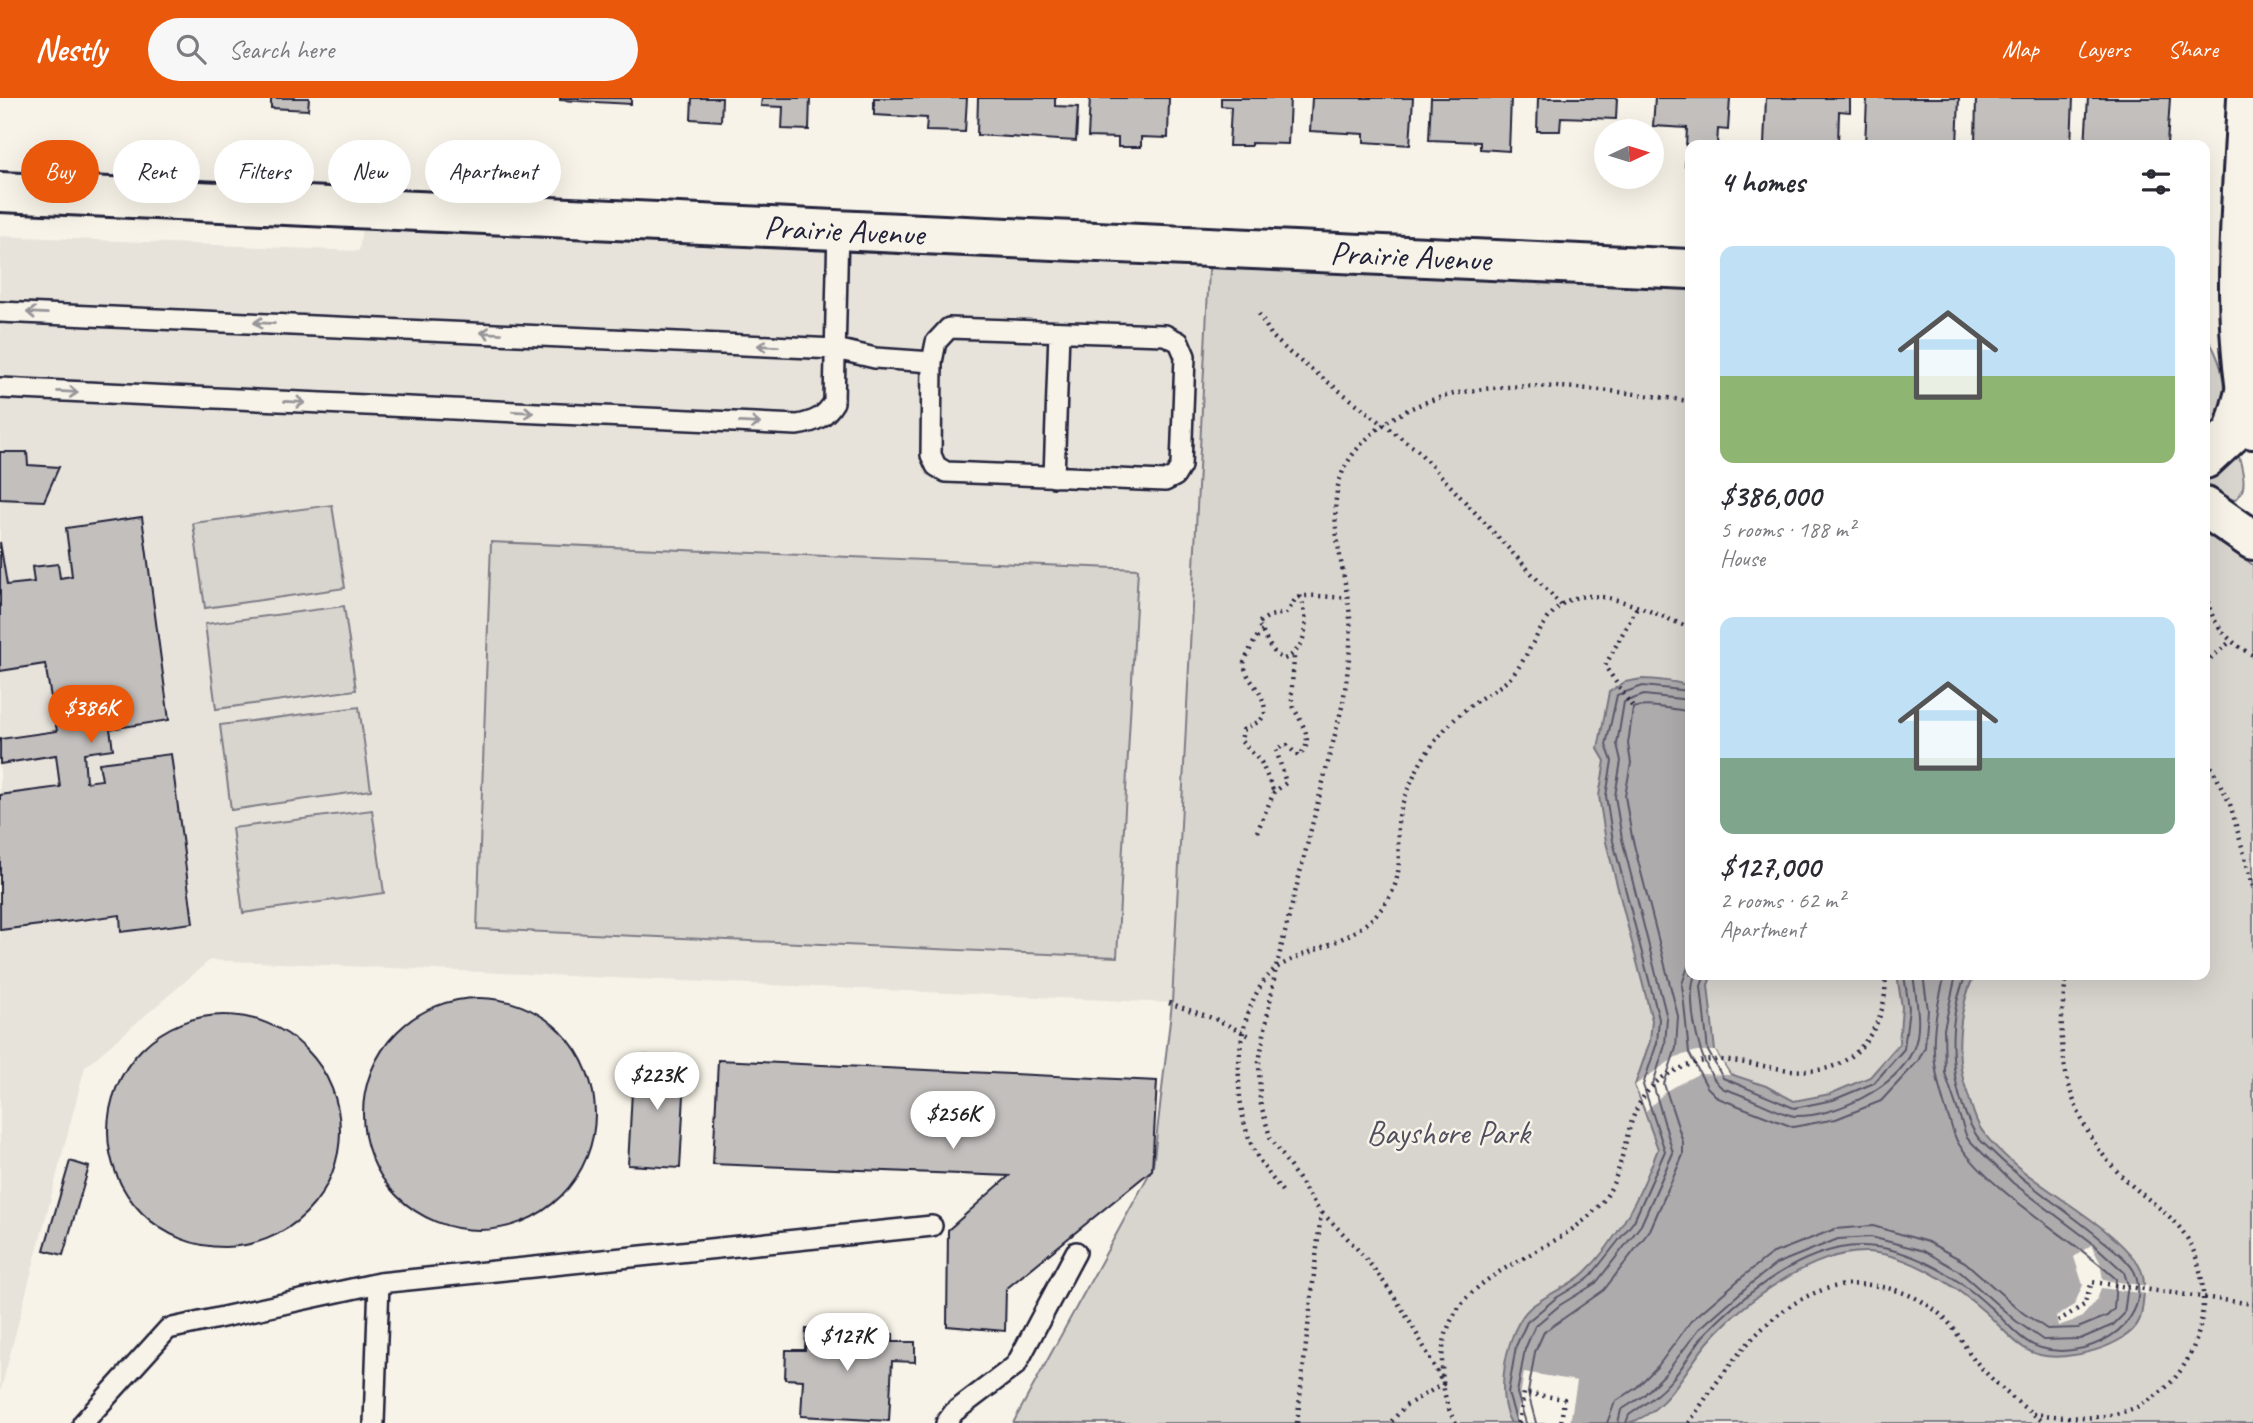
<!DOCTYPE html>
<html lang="en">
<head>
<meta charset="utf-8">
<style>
	:root { --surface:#fff; --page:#f7f7f7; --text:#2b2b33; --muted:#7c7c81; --accent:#ea580c }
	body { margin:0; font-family:Caveat,sans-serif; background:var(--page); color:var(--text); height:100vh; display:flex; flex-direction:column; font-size:26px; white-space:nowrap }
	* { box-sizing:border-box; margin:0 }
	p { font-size:23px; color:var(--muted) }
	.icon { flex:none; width:38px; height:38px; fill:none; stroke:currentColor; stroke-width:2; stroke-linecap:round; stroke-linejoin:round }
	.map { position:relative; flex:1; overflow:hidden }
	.side { position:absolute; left:1685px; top:42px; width:525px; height:840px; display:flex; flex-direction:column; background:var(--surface); border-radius:14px; box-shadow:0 7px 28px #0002 }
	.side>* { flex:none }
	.guide { position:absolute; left:21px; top:42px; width:665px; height:63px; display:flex; gap:14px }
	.needle { width:46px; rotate:86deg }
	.tools { position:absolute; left:1594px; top:21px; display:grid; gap:14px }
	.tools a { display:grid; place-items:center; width:70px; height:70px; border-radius:50%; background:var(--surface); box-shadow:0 7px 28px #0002; font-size:35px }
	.price { position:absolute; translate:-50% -60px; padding:0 16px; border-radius:24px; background:#fff; color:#222; font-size:23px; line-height:46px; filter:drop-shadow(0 2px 4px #0008) }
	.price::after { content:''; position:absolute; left:50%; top:42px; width:21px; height:16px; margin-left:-10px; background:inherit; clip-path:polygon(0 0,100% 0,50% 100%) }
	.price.active { background:var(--accent); color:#fff }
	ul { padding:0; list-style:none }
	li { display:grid; align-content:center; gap:14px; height:371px; padding:0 35px }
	li span { display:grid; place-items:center; height:217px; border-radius:14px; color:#555 }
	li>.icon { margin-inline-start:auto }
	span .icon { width:126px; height:126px; fill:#fffc; stroke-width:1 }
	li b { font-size:30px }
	h2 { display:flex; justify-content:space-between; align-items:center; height:84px; padding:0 35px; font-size:30px }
	.pill { padding:0 24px; border-radius:32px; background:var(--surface); box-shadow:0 7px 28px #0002; font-size:24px; line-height:63px }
	.pill.active { background:var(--accent); color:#fff }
	header { display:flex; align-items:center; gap:42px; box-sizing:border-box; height:98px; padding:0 35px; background:var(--accent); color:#fff }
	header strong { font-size:33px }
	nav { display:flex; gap:38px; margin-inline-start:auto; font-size:24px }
	.search { width:490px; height:63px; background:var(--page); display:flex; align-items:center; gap:18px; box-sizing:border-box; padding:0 24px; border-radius:38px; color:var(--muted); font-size:26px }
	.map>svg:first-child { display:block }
	.built { fill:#e7e3db }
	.green { fill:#d8d5cf; stroke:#7d7c85; stroke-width:2 }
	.water { fill:#aeabad; stroke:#76747f; stroke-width:2 }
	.pier { fill:#f7f3e8 }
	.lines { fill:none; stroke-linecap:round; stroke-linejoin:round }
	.shore { stroke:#5a5969; stroke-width:2 }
	.building { fill:#c2bfbd; stroke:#22223b; stroke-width:2 }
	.service-casing { stroke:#22223b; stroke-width:24 }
	.minor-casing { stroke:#22223b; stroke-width:44 }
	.path { stroke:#22223b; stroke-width:4.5; stroke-dasharray:2 5; stroke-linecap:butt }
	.service { stroke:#f7f3e8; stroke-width:19 }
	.minor { stroke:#f7f3e8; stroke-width:38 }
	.oneway { stroke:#97959a }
	.labels { text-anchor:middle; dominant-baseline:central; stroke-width:5; stroke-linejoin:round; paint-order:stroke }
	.street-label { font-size:33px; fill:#22223b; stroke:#f7f3e8 }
	.park-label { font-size:33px; fill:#504f60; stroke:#f7f3e8 }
</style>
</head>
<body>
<header>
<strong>Nestly</strong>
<div class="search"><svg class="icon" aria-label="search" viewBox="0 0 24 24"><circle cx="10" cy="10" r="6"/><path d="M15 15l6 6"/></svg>Search here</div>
<nav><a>Map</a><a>Layers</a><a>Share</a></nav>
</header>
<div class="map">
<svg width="2253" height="1325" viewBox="0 0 2253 1325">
	<rect width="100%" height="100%" fill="#f7f3e8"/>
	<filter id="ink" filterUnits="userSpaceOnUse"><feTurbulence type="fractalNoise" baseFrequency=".0143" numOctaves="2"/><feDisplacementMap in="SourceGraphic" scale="14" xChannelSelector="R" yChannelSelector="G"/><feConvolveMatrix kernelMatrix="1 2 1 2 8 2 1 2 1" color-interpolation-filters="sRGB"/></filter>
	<g filter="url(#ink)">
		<path class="built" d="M362 130 1209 172 1172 905 210 862 85 969 0 1295V138L359 153Z"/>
		<path class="green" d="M1215 167 1690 187V877H2205V431L2253 467V1325H1013L1153 1069 1172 905 1209 172Z
			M2205 236C2230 274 2230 309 2205 346Z
			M2236 346C2239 363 2253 394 2233 402L2205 384V372Z
			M332 407 345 490 205 510 193 425Z
			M491 444 1138 471 1117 859 477 831Z
			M344 508 356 592 216 611 205 526Z
			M359 609 371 692 231 712 220 627Z
			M372 712 384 795 243 815 232 730Z"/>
		<path class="water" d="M1642 581C1652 581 1684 584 1690 589V877H1712L1708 887 1715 953 1730 976 1766 988 1794 1003 1830 996 1870 979 1899 946 1902 909 1897 877H1974C1959 911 1954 956 1966 991 1971 1004 1974 1023 1983 1034 2022 1086 2102 1116 2138 1166 2144 1175 2144 1183 2144 1194 2143 1202 2143 1215 2139 1223 2127 1249 2066 1264 2040 1257 2018 1252 2001 1228 1985 1214 1954 1187 1911 1157 1868 1154 1813 1152 1743 1204 1709 1243 1686 1269 1666 1316 1628 1325 1620 1325 1608 1325 1599 1325 1570 1325 1541 1325 1511 1325 1494 1299 1506 1231 1530 1210 1546 1196 1569 1189 1584 1175 1619 1142 1641 1095 1658 1051L1635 987 1650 943 1652 922 1606 744 1599 698 1605 663 1598 651 1609 594 1625 584Z"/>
		<path class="pier" d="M1697 953H1715L1730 977 1698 976 1666 993 1646 1013 1635 987 1676 959Z
			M2091 1147 2100 1164 2103 1182 2148 1188 2147 1196 2101 1190 2097 1202 2081 1220 2058 1228 2056 1218 2074 1207 2083 1187 2074 1159Z
			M1524 1274 1577 1283 1570 1325H1516Z"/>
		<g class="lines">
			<path class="shore" d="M1690 863 1682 886 1689 955 1707 989 1718 1000 1793 1029 1836 1021 1881 1003 1918 963 1925 949 1928 912 1923 877
				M1695 877C1685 901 1700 977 1724 991 1743 995 1783 1018 1795 1018 1835 1019 1896 990 1913 952 1923 931 1916 899 1913 877
				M1705 877 1701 888 1708 953 1723 980 1794 1010 1833 1002 1874 985 1904 951 1909 910 1904 877
				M1517 1325 1508 1295 1516 1248 1527 1224 1556 1200 1589 1180 1634 1123 1665 1053 1643 987 1657 945 1659 921 1613 743 1606 698 1612 663 1606 647 1617 597 1643 588 1690 593
				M1526 1325 1517 1295 1525 1251 1535 1228 1560 1207 1596 1185 1641 1127 1673 1055 1653 986 1665 947 1667 920 1622 741 1615 698 1621 663 1617 646 1624 604 1644 597 1690 602
				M1536 1325 1528 1295 1535 1254 1544 1234 1604 1192 1650 1132 1683 1057V1044L1664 986 1676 950 1678 918 1632 739 1625 698 1631 665 1628 646 1633 610C1648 605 1674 612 1690 613
				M1607 1325 1615 1304 1636 1290 1658 1268 1691 1223 1741 1180 1771 1156 1835 1131 1873 1128 1928 1144 1965 1164 2023 1215 2047 1231 2078 1230 2107 1218 2114 1211 2116 1181C2069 1137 1997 1099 1960 1048 1954 1040 1952 1028 1948 1018 1929 963 1930 933 1945 877
				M1618 1325 1621 1312 1643 1298 1666 1275 1699 1231 1748 1188 1776 1166 1838 1141 1871 1139 1924 1153 1959 1173 2016 1223 2043 1242 2080 1241 2113 1227 2124 1216 2128 1187 2124 1174 2090 1143 2013 1085 1967 1040 1945 975 1944 931 1956 877
				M1626 1325 1629 1317C1645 1306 1661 1295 1673 1280 1685 1267 1693 1250 1704 1237 1739 1200 1790 1160 1840 1150 1895 1139 1954 1175 1992 1211 2006 1224 2022 1245 2041 1250 2083 1263 2152 1230 2136 1178 2132 1163 2108 1147 2096 1137 2063 1110 2028 1088 1997 1058 1990 1051 1980 1044 1975 1035 1949 991 1945 924 1966 877"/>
		</g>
		<path class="building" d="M271 0H309L308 12 271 10Z
			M560 0H631V6L560 2Z
			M692 0H722L721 23 691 21Z
			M762 0H810L809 32 782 31 783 9 761 8Z
			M874 0H967L965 34 926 33 927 20 874 17Z
			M978 0H1055V8L1078 9 1076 43 977 37Z
			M1090 0H1169L1168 40 1141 39V49H1118V40L1088 39Z
			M1221 0H1290L1288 46 1251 45V48H1229L1231 9 1221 8Z
			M1312 0H1413L1410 47 1364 44V36L1310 33Z
			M1431 0H1511L1509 53 1480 51V44L1429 42Z
			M1538 0H1617L1616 21 1561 19 1560 33H1537Z
			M1655 0H1730L1728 32 1718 31 1717 47H1690V69L1685 68 1687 30 1653 28Z
			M1766 0H1850V14L1839 13 1838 47H1764Z
			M1867 0H1959L1957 47H1865Z
			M1976 0H2073L2071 47H1975Z
			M2088 0H2170L2167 47H2085Z
			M0 354H27L28 367 59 369 44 403 0 401Z
			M142 419 169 622 110 631 113 651 84 655 86 684 102 682 99 665 171 656 193 825 121 834 120 817 0 832V697L60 689 56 657 0 666V641L57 633 45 566 0 573V444L7 487 34 484 32 469 58 466 60 480 72 478 66 430Z
			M363 1016a116 116 0 1 1 232 0a116 116 0 1 1-232 0Z
			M108 1033a116 116 0 1 1 232 0a116 116 0 1 1-232 0Z
			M634 957 686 960 680 1070 628 1067Z
			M718 962 1157 983 1152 1072 1006 1191 1005 1233 947 1228 948 1132 1009 1078 713 1066Z
			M70 1063 89 1069 63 1157 44 1152Z
			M806 1231 893 1236V1244H915V1264L892 1263 889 1323 801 1318 803 1282 785 1281 786 1252H805Z"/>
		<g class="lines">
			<g class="service-casing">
				<path id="service" d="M0 214 836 251 875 260 932 264 936 244 949 230 1165 237 1179 244 1185 258 1181 368 1175 378 1165 383 946 374 936 368 931 357 932 264
					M0 290 797 327C815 324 825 319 834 304L838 130
					M1054 379 1059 234
					M83 1325 168 1231 379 1185 932 1128
					M374 1325 379 1185
					M946 1325 954 1314 1016 1267 1076 1154"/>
			</g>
			<g class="minor-casing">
				<g id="minor">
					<path d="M2247 0C2242 111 2229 222 2253 331"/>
					<path id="s1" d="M0 94 1690 171"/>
					<path d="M2205 361 2234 334 2245 294"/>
					<path d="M2205 409 2253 442"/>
				</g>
			</g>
			<path class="path" d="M1259 216 1272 238 1290 255 1417 352 1561 507
				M2207 496C2209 524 2229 545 2253 557
				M1300 498C1309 519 1309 551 1284 561 1271 556 1265 538 1258 525L1269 518 1286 515C1291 511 1292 505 1296 501 1303 494 1335 501 1347 499
				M1262 533C1256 538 1247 557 1244 565 1247 587 1265 590 1265 616L1260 623 1243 632 1241 643 1261 664 1274 694
				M2205 565 2231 543
				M1632 608 1605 568 1637 509
				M2205 656 2230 706 2253 788
				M1257 734 1274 694 1286 685 1276 651 1287 647 1298 658C1321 641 1292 616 1292 602 1291 586 1294 571 1294 556
				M1169 905 1215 921 1252 939
				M1282 1093C1270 1077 1257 1062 1250 1043 1231 994 1234 907 1276 870 1314 848 1361 843 1387 803 1410 768 1390 741 1402 707 1416 666 1436 635 1470 608 1482 598 1497 592 1509 581 1532 559 1543 505 1579 499 1611 493 1661 518 1690 530
				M1322 1115C1380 1169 1408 1216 1443 1286L1405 1308 1390 1325
				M2058 1223 2084 1207 2092 1184 2253 1206
				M2033 1316C2064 1319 2092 1323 2123 1314 2195 1293 2224 1203 2187 1140 2172 1116 2150 1104 2130 1086 2110 1068 2093 1046 2082 1022 2059 975 2058 927 2067 877
				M1297 1325 1321 1115 1270 1039 1260 1003 1259 964 1276 870 1343 605C1347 577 1352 548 1350 520 1347 479 1330 435 1337 393 1341 369 1355 351 1372 336 1450 265 1595 291 1690 303
				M1456 1325C1445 1308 1443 1290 1442 1269 1440 1167 1554 1166 1603 1103 1632 1064 1619 1007 1665 978 1681 969 1701 961 1720 962 1775 965 1832 996 1870 937 1882 919 1887 898 1885 877
				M1519 1325 1524 1295 1564 1301 1561 1325
				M1689 1325C1730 1264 1785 1178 1870 1187 1897 1190 1922 1200 1942 1218 1956 1230 1963 1247 1974 1261 1994 1286 2019 1306 2045 1325"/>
			<use href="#service" class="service"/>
			<use href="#minor" class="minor"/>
		</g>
		<defs><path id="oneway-shaft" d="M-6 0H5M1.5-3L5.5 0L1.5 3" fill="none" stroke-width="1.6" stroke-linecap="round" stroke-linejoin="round" transform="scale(1.75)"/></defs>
		<g class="oneway">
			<use href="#oneway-shaft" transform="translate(37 215) rotate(-177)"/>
			<use href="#oneway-shaft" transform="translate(264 225) rotate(-177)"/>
			<use href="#oneway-shaft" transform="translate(491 235) rotate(-177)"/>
			<use href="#oneway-shaft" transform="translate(768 248) rotate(-177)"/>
			<use href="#oneway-shaft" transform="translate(68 294) rotate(3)"/>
			<use href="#oneway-shaft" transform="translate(295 304) rotate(3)"/>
			<use href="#oneway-shaft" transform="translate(523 314) rotate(3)"/>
			<use href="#oneway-shaft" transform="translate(750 325) rotate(3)"/>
		</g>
	</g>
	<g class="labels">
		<g class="street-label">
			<text stroke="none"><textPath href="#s1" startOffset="845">Prairie Avenue</textPath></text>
			<text stroke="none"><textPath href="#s1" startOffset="1412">Prairie Avenue</textPath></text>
		</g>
		<g class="park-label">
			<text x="1448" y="1035">Bayshore Park</text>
		</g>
	</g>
</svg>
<div class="tools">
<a><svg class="needle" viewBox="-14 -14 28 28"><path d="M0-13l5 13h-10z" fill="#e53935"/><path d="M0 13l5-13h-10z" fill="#7c7c81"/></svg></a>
</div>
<b class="price active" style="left:91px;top:647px">$386K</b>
<b class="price" style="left:657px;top:1014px">$223K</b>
<b class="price" style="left:953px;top:1053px">$256K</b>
<b class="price" style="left:847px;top:1275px">$127K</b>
<div class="guide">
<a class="pill active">Buy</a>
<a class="pill">Rent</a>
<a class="pill">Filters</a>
<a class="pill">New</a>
<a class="pill">Apartment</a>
</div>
<section class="side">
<h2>4 homes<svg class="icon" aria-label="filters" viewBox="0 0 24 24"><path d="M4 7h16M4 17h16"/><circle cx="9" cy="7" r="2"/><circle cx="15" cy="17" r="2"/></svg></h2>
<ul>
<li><span style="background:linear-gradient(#bfe0f5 60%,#8fb573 0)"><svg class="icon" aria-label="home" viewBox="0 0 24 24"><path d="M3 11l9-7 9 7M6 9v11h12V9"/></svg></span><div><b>$386,000</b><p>5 rooms · 188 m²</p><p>House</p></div></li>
<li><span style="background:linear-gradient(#bfe0f5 65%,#7fa58c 0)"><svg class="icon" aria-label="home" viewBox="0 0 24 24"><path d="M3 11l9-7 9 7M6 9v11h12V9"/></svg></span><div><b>$127,000</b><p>2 rooms · 62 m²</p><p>Apartment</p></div></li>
</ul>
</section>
</div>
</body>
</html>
